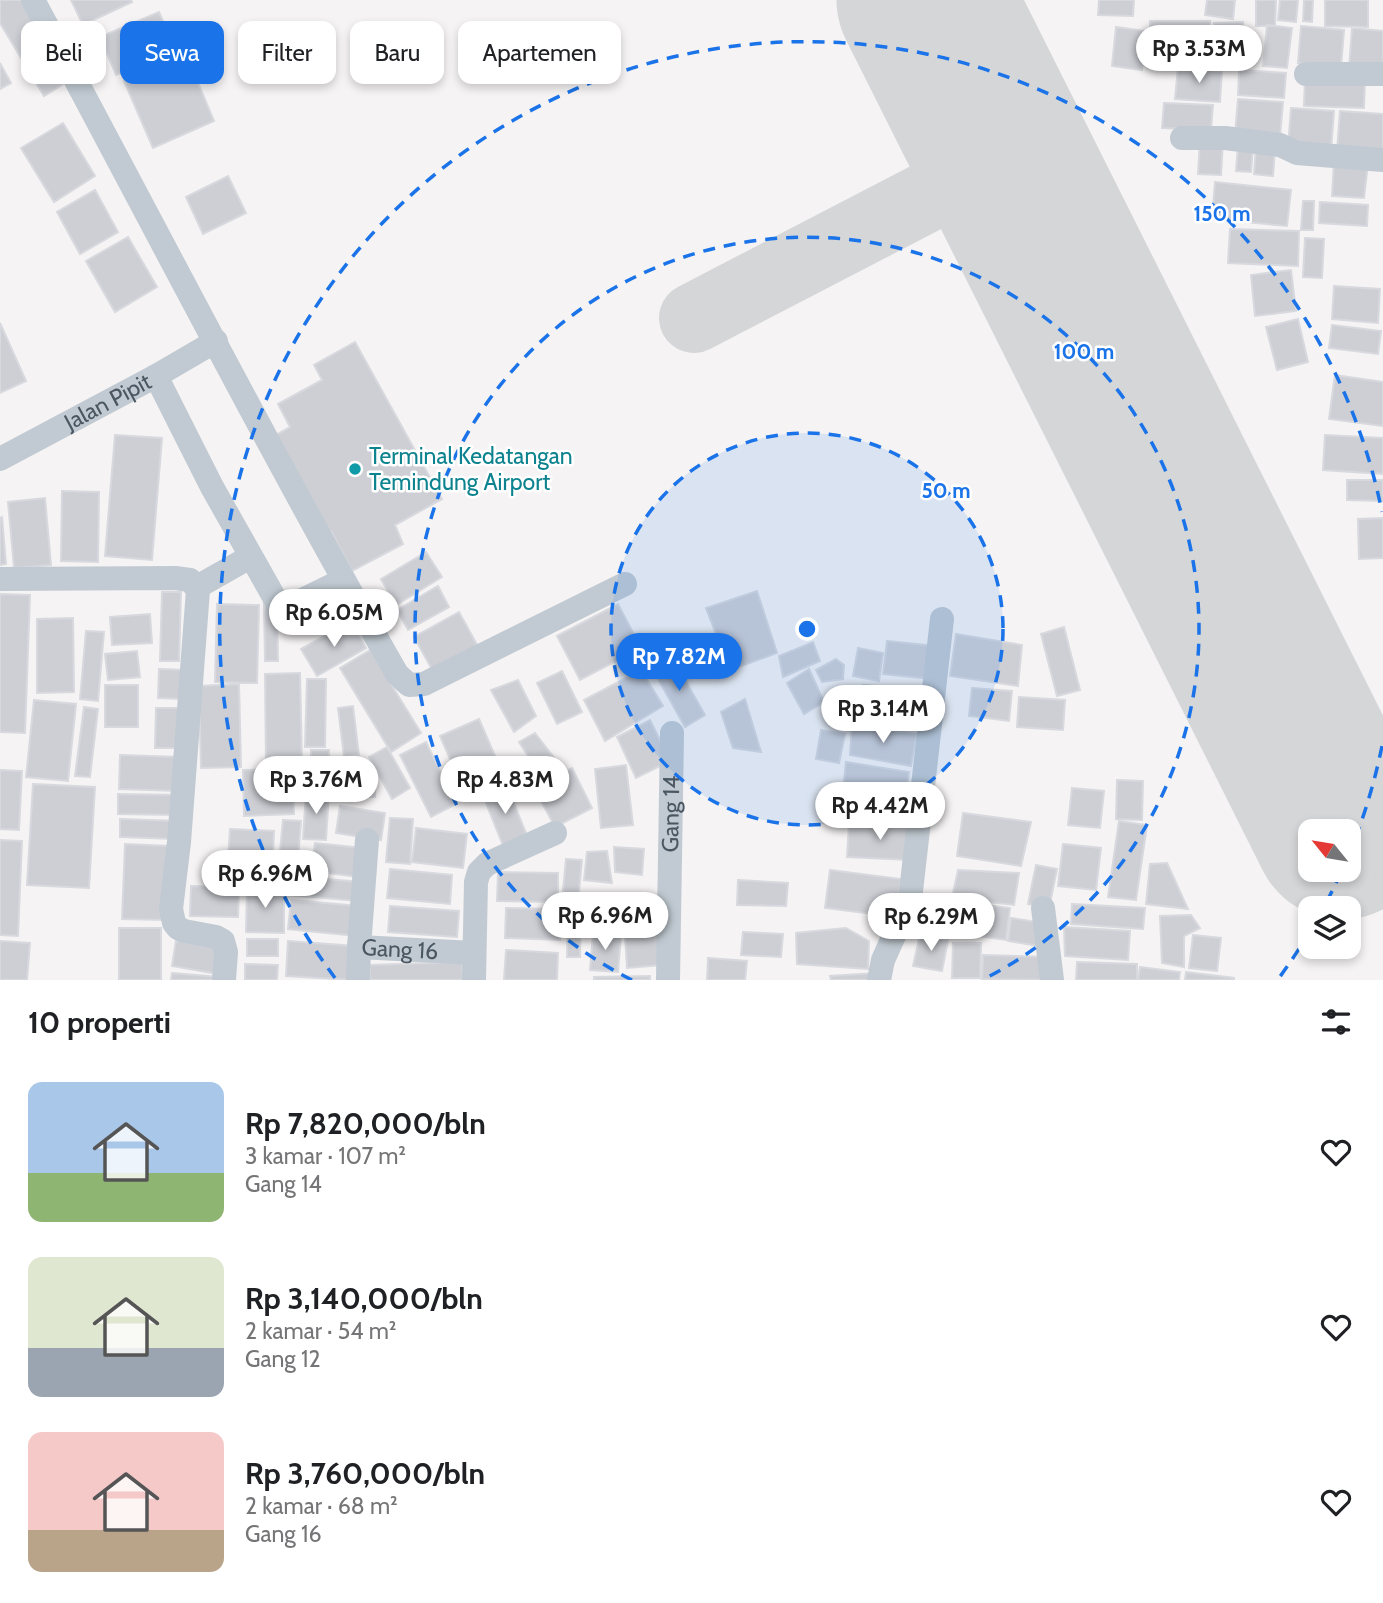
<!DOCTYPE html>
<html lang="id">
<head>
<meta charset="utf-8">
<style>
	:root { --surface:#fff; --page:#f2f2f2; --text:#202124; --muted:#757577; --accent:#1a73e8 }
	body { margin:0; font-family:Cabin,sans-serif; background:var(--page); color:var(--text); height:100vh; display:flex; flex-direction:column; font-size:26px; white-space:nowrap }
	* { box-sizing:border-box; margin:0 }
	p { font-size:23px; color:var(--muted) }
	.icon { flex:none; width:38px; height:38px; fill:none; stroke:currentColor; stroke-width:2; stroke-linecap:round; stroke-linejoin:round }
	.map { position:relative; height:980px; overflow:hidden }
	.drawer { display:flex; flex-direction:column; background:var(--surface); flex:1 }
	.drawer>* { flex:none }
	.hud { position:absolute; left:21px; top:21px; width:700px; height:63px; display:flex; gap:14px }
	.needle { width:46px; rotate:300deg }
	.tools { position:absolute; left:1298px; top:819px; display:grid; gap:14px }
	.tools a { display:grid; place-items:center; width:63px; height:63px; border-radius:14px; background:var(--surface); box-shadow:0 4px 10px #0003; font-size:35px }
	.price { position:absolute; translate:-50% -60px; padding:0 16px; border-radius:24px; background:#fff; color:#222; font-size:23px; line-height:46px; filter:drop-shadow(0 2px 4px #0008) }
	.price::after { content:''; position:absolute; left:50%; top:42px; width:21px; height:16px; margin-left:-10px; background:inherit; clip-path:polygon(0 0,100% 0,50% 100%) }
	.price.current { background:var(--accent); color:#fff }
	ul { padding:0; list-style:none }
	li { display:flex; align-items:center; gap:21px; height:175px; padding:0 28px }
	li span { display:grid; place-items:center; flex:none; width:196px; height:140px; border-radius:14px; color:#555 }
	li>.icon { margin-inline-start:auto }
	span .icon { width:84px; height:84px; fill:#fffc; stroke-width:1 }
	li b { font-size:30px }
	h2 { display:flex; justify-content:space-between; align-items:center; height:84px; padding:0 28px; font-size:30px }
	.tag { padding:0 24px; border-radius:14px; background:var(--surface); box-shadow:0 4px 10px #0003; font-size:24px; line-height:63px }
	.tag.current { background:var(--accent); color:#fff }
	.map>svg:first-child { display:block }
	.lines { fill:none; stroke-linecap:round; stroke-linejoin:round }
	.taxiway { stroke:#d5d6d8; stroke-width:70 }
	.runway { stroke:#d5d6d8; stroke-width:177 }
	.building { fill:#cdcfd5; stroke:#d7d9de; stroke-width:2 }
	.minor { stroke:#c1cad2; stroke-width:24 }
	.ring { fill:none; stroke:#1a73e8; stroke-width:3.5; stroke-dasharray:12 9 }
	.culture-dot { fill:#0f9aa8; stroke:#fff; stroke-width:2.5 }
	.labels { text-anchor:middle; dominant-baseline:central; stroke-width:5; stroke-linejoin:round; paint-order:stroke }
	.street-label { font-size:23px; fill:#4a5661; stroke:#fff }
	.culture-label { font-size:23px; fill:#0d838f; stroke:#fff; text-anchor:start }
	.centre { fill:#1a73e8; stroke:#fff; stroke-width:3.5 }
	.ring-label { font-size:21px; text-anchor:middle; font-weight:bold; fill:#1a73e8; stroke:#fff; stroke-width:5; stroke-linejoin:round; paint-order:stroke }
</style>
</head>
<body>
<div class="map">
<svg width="1383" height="980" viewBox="0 0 1383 980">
	<rect width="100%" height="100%" fill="#f5f3f3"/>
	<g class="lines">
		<path class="taxiway" d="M952 184 975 177 1029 206
			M694 318 952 184C977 156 969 121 968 87"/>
		<path class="runway" d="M925 0 1342 831"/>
	</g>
	<path class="building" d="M0 0H22L70 80 44 96 0 23Z
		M71 0H131L132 2 83 25Z
		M1099 0H1134L1133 16 1098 15Z
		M1207 0H1235L1233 19 1205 15Z
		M1256 0H1276L1275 26H1256Z
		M1280 0H1298L1296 22 1278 20Z
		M1304 0H1313L1312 22 1303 21Z
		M1325 0H1368V27L1325 26Z
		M159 12 175 50 116 75 100 37Z
		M1150 21H1210V64L1150 65Z
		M1243 22 1244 64 1215 65 1214 23Z
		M1267 25 1292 28 1287 68 1263 66Z
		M1301 26 1344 30 1341 67 1298 63Z
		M1116 27 1146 31 1142 70 1112 66Z
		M1352 28 1383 31V63L1349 68Z
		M186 54 214 121 153 148 124 81Z
		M0 63 11 83 0 89Z
		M1178 67 1222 71 1220 102 1175 99Z
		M1239 70 1286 73 1284 98 1238 95Z
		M1305 77 1365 79 1364 108 1304 106Z
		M1238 99 1283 102 1280 137 1235 134Z
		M1164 103 1213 105 1211 130 1162 128Z
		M1291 108 1334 111 1331 150 1288 147Z
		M1340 111 1383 114V154L1337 151Z
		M63 123 95 176 54 202 21 148Z
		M1200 142H1223L1221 175 1198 174Z
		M1238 145 1253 146 1251 172 1236 171Z
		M1256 146 1275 148 1273 176 1254 174Z
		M1334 161 1368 164 1364 198 1332 196Z
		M228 176 246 213 203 234 186 197Z
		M1215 182 1291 190 1287 226 1212 219Z
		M95 190 118 232 80 254 57 212Z
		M1303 201H1314L1313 230H1301Z
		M1320 202 1368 205 1367 226 1319 223Z
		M1230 229 1299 231 1298 266 1228 263Z
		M128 237 157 287 115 312 86 261Z
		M1305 238 1324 239 1322 278 1303 277Z
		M1291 270 1296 311 1255 316 1251 275Z
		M1334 286 1380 289 1378 323 1332 319Z
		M1298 319 1308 362 1277 370 1266 327Z
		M0 323 26 381 0 393Z
		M1332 325 1381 331 1378 354 1329 348Z
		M355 342 442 499 395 525 403 544 352 571 331 531 322 535 269 439 290 427 278 404 322 380 314 365Z
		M1335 375 1383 382V426L1329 419Z
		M115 435 162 438 152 560 105 556Z
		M1325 435 1383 438V474L1323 470Z
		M1347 480H1383V501L1347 500Z
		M62 491 99 492 98 562 61 561Z
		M45 498 51 565 14 568 8 502Z
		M2 517 6 564 0 565V518Z
		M1383 518V558L1359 559 1358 519Z
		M426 552 442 577 396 605 381 579Z
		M438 586 449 607 408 630 397 610Z
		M757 591 777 653 730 670 706 608Z
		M162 592H181L179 661H160Z
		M0 594 30 595 25 733 0 732Z
		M264 602H277L278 661H265Z
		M217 604 259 605 257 683 215 682Z
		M618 604 641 648 580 680 557 636Z
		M459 612 480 650 435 675 414 637Z
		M150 614 152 643 112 645 110 617Z
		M73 618 74 692 37 693V619Z
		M352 621 366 648 317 676 301 649Z
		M1064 627 1080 690 1057 696 1041 634Z
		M86 631 104 632 98 701 80 699Z
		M956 634 1022 645 1018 686 950 676Z
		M887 641 935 646 931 679 883 674Z
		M813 642 820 661 783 677 779 656Z
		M858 648 883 653 879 681 853 676Z
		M370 650 421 733 391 752 340 668Z
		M137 651 140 677 108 680 105 654Z
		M673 659 705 715 685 727 653 670Z
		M836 659 844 665 843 679 822 682 816 670Z
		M159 669 185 670 184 699 158 698Z
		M809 669 824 702 804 714 787 683Z
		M641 670 663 706 605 741 584 700Z
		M562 671 582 712 557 724 537 683Z
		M300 673 302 763 266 764 265 674Z
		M307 679H326L325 747H305Z
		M518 680 536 716 514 732 491 690Z
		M239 684 241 767 201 768 199 686Z
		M105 685H138V727H105Z
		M863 685 925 690 923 718 861 713Z
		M972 688 1012 691 1009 721 969 716Z
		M1019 697 1065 700 1063 730 1017 727Z
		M745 699 761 752 733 748 721 712Z
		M34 700 76 704 68 781 26 777Z
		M353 706 359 755 344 757 338 708Z
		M84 707 98 709 90 777 75 776Z
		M156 708H180V748H155Z
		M479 719 499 765 460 782 440 736Z
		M650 720 670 761 636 778 617 737Z
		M852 725 917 734 911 766 850 755Z
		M821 730 845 734 839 763 816 759Z
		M535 733 559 764 538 771 519 742Z
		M426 742 456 804 431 817 400 755Z
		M387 747 410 788 392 799 369 757Z
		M311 750H329L330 790 311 791Z
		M120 755 180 757 179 791 119 789Z
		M846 762 909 772 903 814 842 801Z
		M626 765 633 825 601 828 595 769Z
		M572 768 592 808 555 827 534 788Z
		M292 769 294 814 244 816 243 770Z
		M376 769 375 797H337V770Z
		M0 770 22 771 19 830 0 829Z
		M1117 780 1143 781 1142 820 1116 819Z
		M33 784 95 787 89 888 27 885Z
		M506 784 528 838 504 848 482 793Z
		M1072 788 1104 791 1100 828 1068 825Z
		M306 792 329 793 326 840 303 839Z
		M118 794 180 795V815L118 814Z
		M340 806 385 813 381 840 336 833Z
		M963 813 1031 822 1021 866 957 856Z
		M390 818 413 819 410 864 386 862Z
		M120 819 177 821 176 839 120 837Z
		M283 820 301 821 297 874 278 872Z
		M1119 821 1147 825 1136 900 1108 897Z
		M849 823 912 826 910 860 847 857Z
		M416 828 467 834 463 868 412 862Z
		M230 829 274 831 272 878 227 877Z
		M0 840 22 841 18 936 0 935Z
		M315 843 362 848 358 877 311 871Z
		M125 844 170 846 167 920 122 919Z
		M1063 844 1101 848 1096 890 1058 886Z
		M614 847 644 849 642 875 615 872Z
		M607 851 612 883 584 880 587 852Z
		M566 859 582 860 578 902 562 901Z
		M1167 863 1188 909 1146 904 1150 864Z
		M1036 865 1057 869 1049 908 1028 904Z
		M390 869 452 875 450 904 387 898Z
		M830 870 901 879 896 917 825 908Z
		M958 870 1019 873 1014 905 952 898Z
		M498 872 558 873V902L497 901Z
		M292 876 360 882 358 901 291 895Z
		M738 880 788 883 786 906 737 905Z
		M191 886 239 887 238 917 190 916Z
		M247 888H284V933L246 932Z
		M936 898 1010 908 1006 940 931 930Z
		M291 900 359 906 356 936 288 929Z
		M1072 904 1145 908 1143 929 1071 924Z
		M568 905H581L580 957H567Z
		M390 906 459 911 457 937 388 932Z
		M506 908 561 909 560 940 505 938Z
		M1191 915 1200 928 1184 936V967L1162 963 1160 916Z
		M1011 918 1043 923 1039 946 1008 941Z
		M1064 927 1130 931 1128 960 1065 956Z
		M119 928H161V980H119Z
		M846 928 869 941 868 969 797 964 796 933Z
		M658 932 661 965 627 968 625 935Z
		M743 932 783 934 781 957 741 955Z
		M593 933 621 935 618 972 590 970Z
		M920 934 948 940 942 971 913 966Z
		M1193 935 1221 938 1217 971 1189 968Z
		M247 939H278V956H247Z
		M0 941 30 943 27 980H0Z
		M176 941 222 949 218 974 172 966Z
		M288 941 355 946 352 980 286 976Z
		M953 943H981L980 978H952Z
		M506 950 558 953 557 980H504Z
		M983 955 1049 957 1048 980 982 979Z
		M708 958 747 961 745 980H707Z
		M462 962 463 980H370V965Z
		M1077 962 1137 964V980H1076Z
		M245 964 278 965 277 980H245Z
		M1140 967 1180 972 1179 980H1138Z
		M1186 972 1234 978V980H1185Z
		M172 973 219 977V980H171Z
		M876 973V980H831L830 976Z
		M650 976V980H594V977Z"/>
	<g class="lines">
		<g class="minor">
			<path d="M33 0C154 225 270 452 397 674L409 685 424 684 625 584"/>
			<path d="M1306 74H1383"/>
			<path d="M1182 138H1225L1280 145 1297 153 1383 160"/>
			<path d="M156 376 212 487 278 604 286 608 343 580"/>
			<path id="s1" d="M0 459 156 376 216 341"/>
			<path d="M0 579 175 578 190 580 198 590 179 842 171 909 174 923 178 928 184 931 216 937 223 941 226 952 224 980"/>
			<path d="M197 587 250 557"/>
			<path d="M1043 908 1052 980"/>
			<path d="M359 947 367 840"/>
			<path id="s2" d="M358 980 359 947 474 953"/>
			<path d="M474 980 476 882 479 872 487 864 555 833"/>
			<path id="s3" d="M668 980 672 733"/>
			<path d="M879 980 883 960 910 900 942 619"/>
		</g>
	</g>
	<circle cx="807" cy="629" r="196" fill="#1a73e8" fill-opacity=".12"/>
	<g class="ring">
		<circle cx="807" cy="629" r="196"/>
		<path d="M632 980A392 392 0 1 1 982 980"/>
		<path d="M1382 746A587 587 0 0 1 1349 854M1341 872A587 587 0 0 1 1325 905M1310 931A587 587 0 0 1 1279 978M335 978A587 587 0 1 1 1382 512"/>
	</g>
	<circle class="culture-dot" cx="355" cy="469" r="7"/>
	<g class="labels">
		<g class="street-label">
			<text stroke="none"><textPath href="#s1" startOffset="122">Jalan Pipit</textPath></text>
			<text stroke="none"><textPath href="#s3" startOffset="166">Gang 14</textPath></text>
			<text stroke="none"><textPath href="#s2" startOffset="74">Gang 16</textPath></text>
		</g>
		<g class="culture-label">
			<text x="369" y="456">Terminal Kedatangan<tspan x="369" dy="26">Temindung Airport</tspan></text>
		</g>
	</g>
	<circle cx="807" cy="629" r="10" class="centre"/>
	<g class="ring-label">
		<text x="1222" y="221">150 m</text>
		<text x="1084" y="359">100 m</text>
		<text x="946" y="498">50 m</text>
	</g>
</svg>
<div class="tools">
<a><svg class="needle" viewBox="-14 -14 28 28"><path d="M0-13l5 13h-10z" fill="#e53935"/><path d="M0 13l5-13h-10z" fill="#757577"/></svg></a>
<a><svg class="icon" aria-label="layers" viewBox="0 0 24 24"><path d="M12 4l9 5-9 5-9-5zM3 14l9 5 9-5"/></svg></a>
</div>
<b class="price" style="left:1199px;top:85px">Rp 3.53M</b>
<b class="price" style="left:334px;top:649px">Rp 6.05M</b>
<b class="price current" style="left:679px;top:693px">Rp 7.82M</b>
<b class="price" style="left:883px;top:745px">Rp 3.14M</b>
<b class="price" style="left:316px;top:816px">Rp 3.76M</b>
<b class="price" style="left:505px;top:816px">Rp 4.83M</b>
<b class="price" style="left:880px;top:842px">Rp 4.42M</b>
<b class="price" style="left:265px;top:910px">Rp 6.96M</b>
<b class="price" style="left:605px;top:952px">Rp 6.96M</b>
<b class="price" style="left:931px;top:953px">Rp 6.29M</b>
<div class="hud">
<a class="tag">Beli</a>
<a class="tag current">Sewa</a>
<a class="tag">Filter</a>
<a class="tag">Baru</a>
<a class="tag">Apartemen</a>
</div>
</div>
<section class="drawer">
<h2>10 properti<svg class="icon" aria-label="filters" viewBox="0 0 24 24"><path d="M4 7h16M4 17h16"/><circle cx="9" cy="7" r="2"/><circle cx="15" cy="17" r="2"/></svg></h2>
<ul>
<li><span style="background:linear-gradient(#a9c7e8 65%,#8fb573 0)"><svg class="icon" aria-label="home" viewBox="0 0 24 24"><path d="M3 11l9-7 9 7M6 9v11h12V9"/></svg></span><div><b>Rp 7,820,000/bln</b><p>3 kamar · 107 m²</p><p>Gang 14</p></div><svg class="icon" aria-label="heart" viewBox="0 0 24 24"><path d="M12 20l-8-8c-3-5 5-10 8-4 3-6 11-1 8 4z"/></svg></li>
<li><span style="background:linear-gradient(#dfe7d0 65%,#9aa5b1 0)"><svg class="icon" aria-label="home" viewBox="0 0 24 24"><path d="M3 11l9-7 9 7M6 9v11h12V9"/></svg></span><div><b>Rp 3,140,000/bln</b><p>2 kamar · 54 m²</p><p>Gang 12</p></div><svg class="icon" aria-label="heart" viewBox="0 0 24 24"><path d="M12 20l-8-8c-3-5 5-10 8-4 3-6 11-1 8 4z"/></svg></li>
<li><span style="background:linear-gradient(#f6c9c9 70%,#b9a48a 0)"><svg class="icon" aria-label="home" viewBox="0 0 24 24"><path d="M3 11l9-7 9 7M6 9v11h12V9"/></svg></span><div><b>Rp 3,760,000/bln</b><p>2 kamar · 68 m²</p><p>Gang 16</p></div><svg class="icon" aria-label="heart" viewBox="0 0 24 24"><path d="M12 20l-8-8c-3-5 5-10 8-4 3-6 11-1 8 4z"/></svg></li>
</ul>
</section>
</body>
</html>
